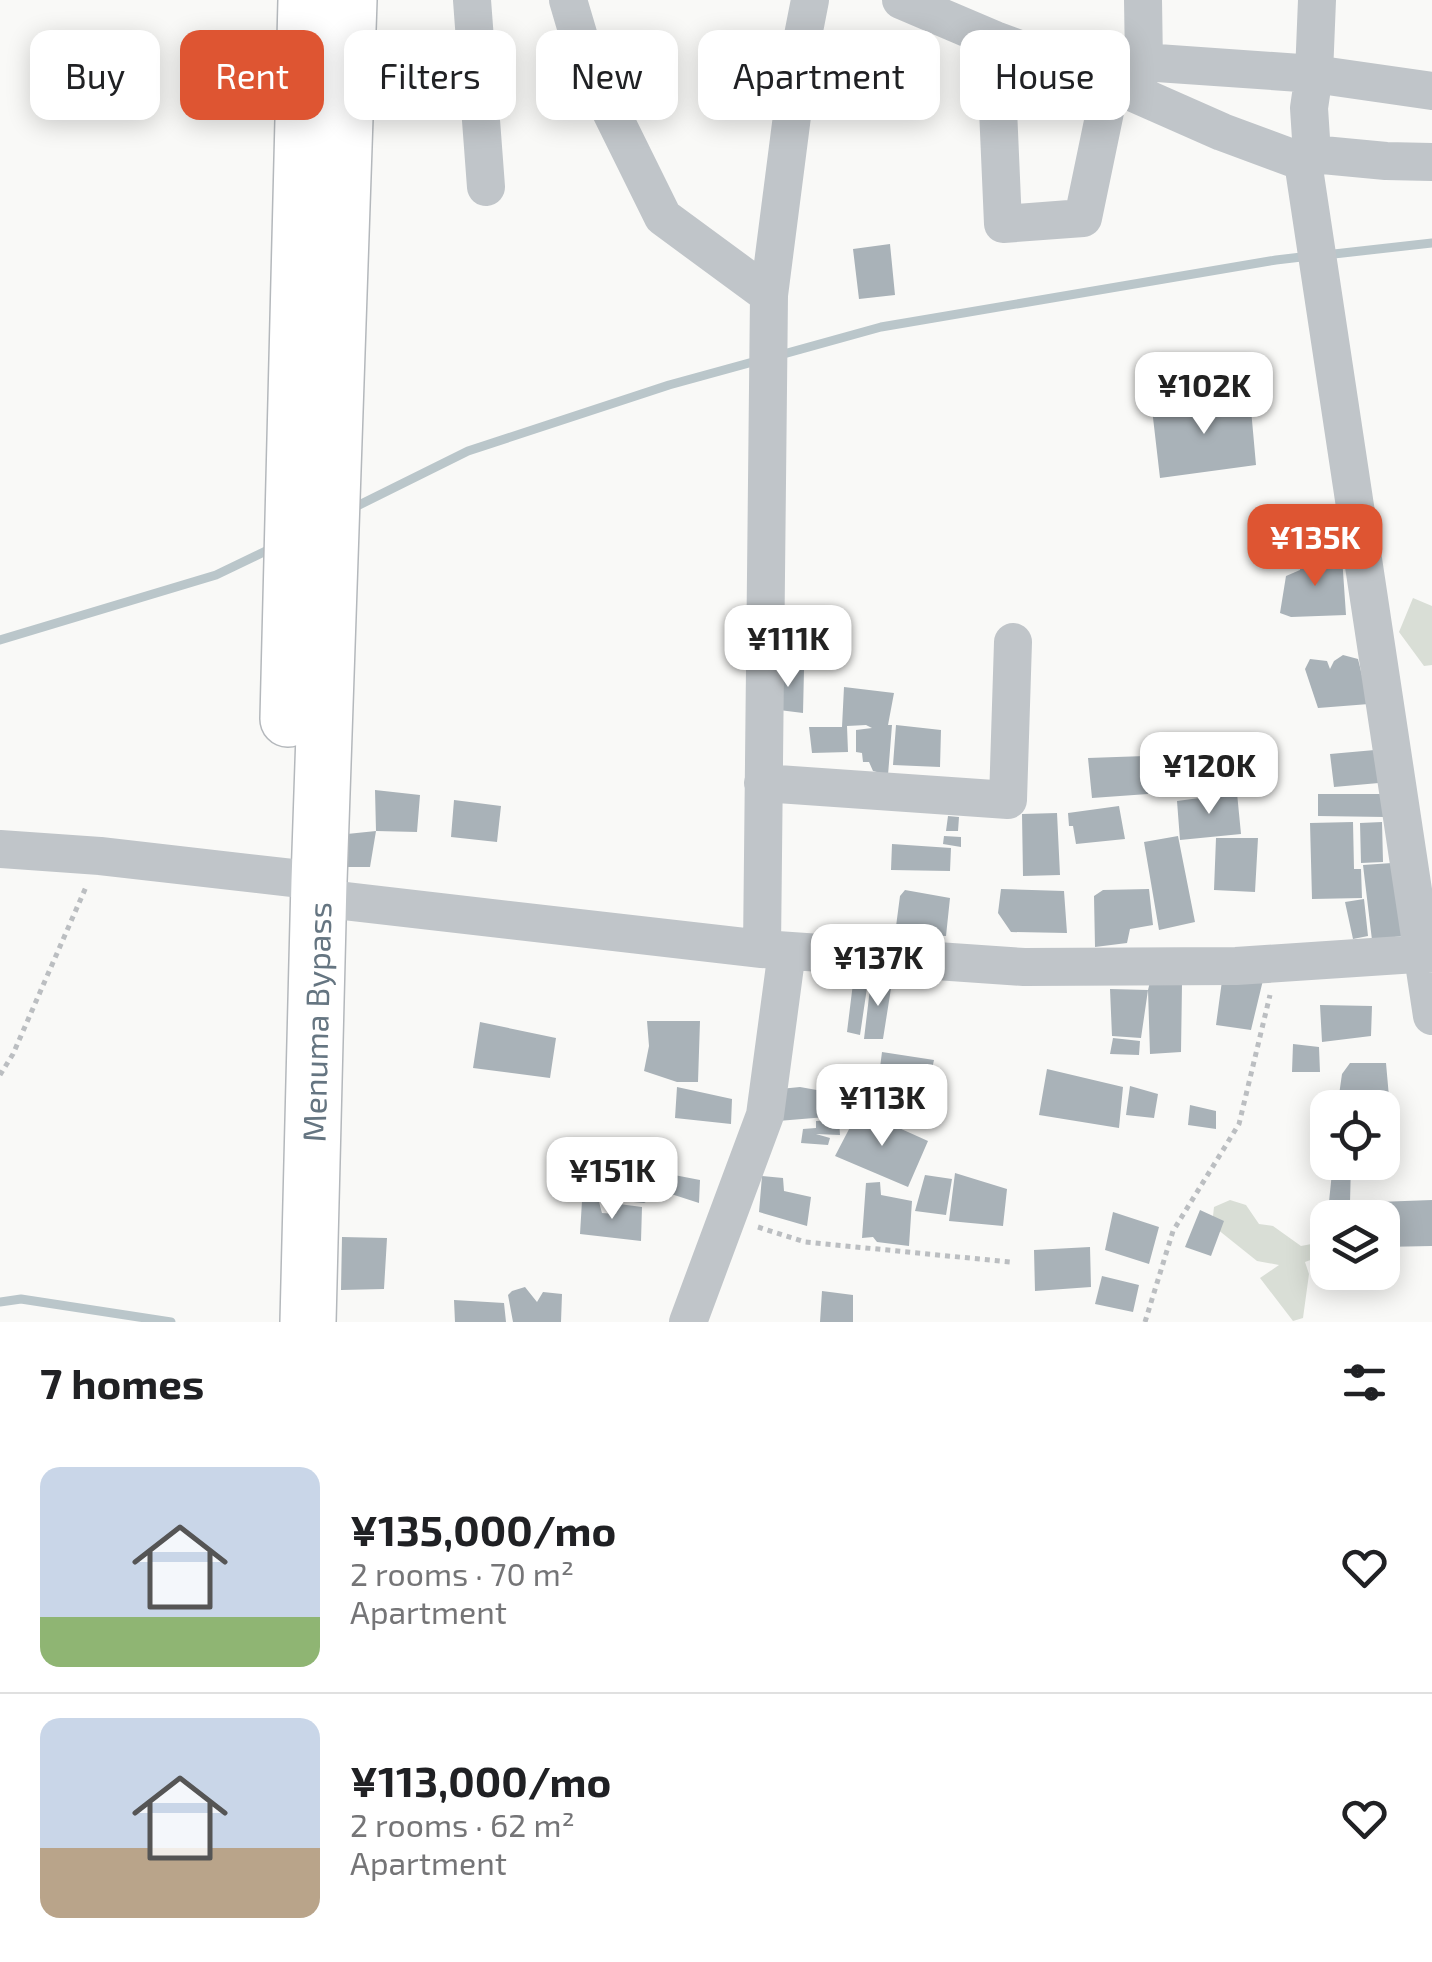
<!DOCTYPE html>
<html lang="en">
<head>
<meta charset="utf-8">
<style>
	:root { --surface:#fff; --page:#f2f2f2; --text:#202124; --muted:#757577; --line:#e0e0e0; --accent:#de5532 }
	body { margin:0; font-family:"Exo 2",sans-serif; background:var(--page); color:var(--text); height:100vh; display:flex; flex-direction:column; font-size:38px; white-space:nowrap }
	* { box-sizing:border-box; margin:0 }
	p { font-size:32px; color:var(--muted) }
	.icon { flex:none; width:55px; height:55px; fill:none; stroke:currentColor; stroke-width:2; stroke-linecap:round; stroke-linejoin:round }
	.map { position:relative; height:1322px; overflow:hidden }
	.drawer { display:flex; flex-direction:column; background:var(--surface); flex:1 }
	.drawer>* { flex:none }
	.guide { position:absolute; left:30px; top:30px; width:1372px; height:90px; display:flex; gap:20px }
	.fabs { position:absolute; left:1310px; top:1090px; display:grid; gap:20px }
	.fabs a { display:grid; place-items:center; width:90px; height:90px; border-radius:20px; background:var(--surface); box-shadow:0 5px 25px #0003; font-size:50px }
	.price { position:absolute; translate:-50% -85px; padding:0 22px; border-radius:20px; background:#fff; color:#222; font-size:32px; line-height:65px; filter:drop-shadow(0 2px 5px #0008) }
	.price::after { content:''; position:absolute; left:50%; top:60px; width:30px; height:22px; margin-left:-15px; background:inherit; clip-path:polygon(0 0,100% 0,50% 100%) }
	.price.on { background:var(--accent); color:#fff }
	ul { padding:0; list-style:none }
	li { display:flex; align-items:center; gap:30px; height:250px; padding:0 40px }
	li+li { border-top:2px solid var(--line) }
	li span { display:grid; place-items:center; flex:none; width:280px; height:200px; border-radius:20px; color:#555 }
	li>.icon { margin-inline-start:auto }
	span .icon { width:120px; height:120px; fill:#fffc; stroke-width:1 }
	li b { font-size:42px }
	h2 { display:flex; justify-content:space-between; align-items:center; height:120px; padding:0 40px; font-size:42px }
	.tag { padding:0 35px; border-radius:20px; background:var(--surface); box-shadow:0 5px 25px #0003; font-size:35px; line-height:90px }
	.tag.on { background:var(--accent); color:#fff }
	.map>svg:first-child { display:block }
	.green { fill:#d9ded6 }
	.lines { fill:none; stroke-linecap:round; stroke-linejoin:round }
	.stream { stroke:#bac6ca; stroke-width:9 }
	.building { fill:#a9b2b8 }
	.highway-casing { stroke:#b4b8bc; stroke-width:58 }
	.path { stroke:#bbbec1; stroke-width:5; stroke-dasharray:5 5; stroke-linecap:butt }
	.minor { stroke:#c0c5c9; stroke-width:38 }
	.highway { stroke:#fff; stroke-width:55 }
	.labels { text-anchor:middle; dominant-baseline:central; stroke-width:10; stroke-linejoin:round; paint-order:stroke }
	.street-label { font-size:32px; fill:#657581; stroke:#fff }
</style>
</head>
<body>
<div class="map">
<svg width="1432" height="1322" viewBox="0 0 1432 1322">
	<rect width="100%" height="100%" fill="#f9f9f7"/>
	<path class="green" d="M1413 598 1432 606V665L1424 666 1399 632Z
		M1230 1200 1246 1205 1259 1224 1273 1226 1301 1246 1327 1241V1254L1305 1262 1309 1274 1303 1318 1293 1321 1260 1278 1279 1265 1257 1261 1212 1225 1214 1207Z"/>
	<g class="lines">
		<path class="stream" d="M1325 255 1432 243
			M780 355 881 327 1276 260 1310 256
			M349 510 468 451 669 385 760 360
			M0 640 216 575 272 548
			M0 1302 21 1299 171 1322"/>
	</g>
	<path class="building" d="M890 244 895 295 859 299 853 249Z
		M1250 398 1256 465 1160 478 1152 409Z
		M1342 557 1346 615 1291 617 1280 613 1286 576 1300 570 1302 559Z
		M1343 655 1358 659 1369 704 1318 708 1305 669 1310 659 1327 661 1330 669 1334 661Z
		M774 667 804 670 803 713 771 709Z
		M844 687 894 693 888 725H892L888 775 873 771 869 762H863L862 753 856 752V730L872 728 866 725 847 726 848 752 812 753 809 727H842Z
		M896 725 941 730 940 767 893 765Z
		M1386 749 1390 782 1334 787 1330 754Z
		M1145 756 1148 794 1092 798 1088 758Z
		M375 790 420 795 417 832 376 831Z
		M1237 793 1241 834 1180 840 1177 801Z
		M1318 794H1385V817L1318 816Z
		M454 800 501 806 497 842 451 837Z
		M1119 806 1125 839 1076 844 1073 826H1069L1068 813Z
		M1057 813 1060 875 1023 876 1022 814Z
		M948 816 959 817 958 831H946Z
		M1353 822 1354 869H1361L1362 898 1312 899 1310 823Z
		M1382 822 1383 862 1361 863 1360 823Z
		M376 831 370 867H345L347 834Z
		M944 836 961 837V847L943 844Z
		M1178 836 1195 922 1159 930 1144 842Z
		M1216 838H1258L1255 892 1214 890Z
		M892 844 951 848 950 871 891 870Z
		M1392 863 1402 936 1372 940 1363 865Z
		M1001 889 1064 891 1067 933 1011 932 998 913Z
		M1149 889 1153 925 1130 929 1127 943 1095 947 1094 896 1103 890Z
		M905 890 950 898 946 936 895 934 900 896Z
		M1364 899 1368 936 1353 939 1345 902Z
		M1224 966 1264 976 1251 1030 1216 1025Z
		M854 975 868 981 860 1035 847 1032Z
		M871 980 892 982 883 1039H864Z
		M1150 982 1182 984 1181 1052 1150 1054 1148 990Z
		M1110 989 1148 990 1141 1038 1112 1036Z
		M1320 1005 1372 1006 1371 1036 1322 1042Z
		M647 1021H700L698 1082H677L644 1071 649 1046Z
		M480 1022 556 1038 550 1078 473 1068Z
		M1113 1038 1140 1041 1139 1055 1110 1054Z
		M1293 1044 1319 1047 1320 1072H1292Z
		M882 1052 934 1060 927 1092 878 1083Z
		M1350 1063H1386L1389 1097 1338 1102 1360 1105V1108H1338V1102L1342 1074Z
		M1047 1069 1123 1087 1119 1128 1039 1115Z
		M1130 1086 1158 1094 1154 1118 1126 1115Z
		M677 1087 732 1099 731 1124 675 1118Z
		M800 1087 839 1094 838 1116 778 1121 780 1089Z
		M1190 1105 1216 1111V1129L1188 1125Z
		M859 1110 928 1141 908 1187 835 1156Z
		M839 1120 840 1135 816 1134 830 1138 828 1145 801 1143 803 1129 816 1128V1121Z
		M1333 1162H1351L1350 1203 1329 1202Z
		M593 1168 649 1174 655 1197 644 1203 623 1201 625 1182H619L617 1199 589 1195Z
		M955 1173 1007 1189 1003 1226 949 1221Z
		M669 1174 700 1180 699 1203 668 1193Z
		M925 1175 952 1179 946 1215 915 1211Z
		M762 1176 783 1178 784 1191 811 1197 807 1226 759 1212Z
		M880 1182 881 1195 912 1201 909 1246 877 1242 873 1237 862 1238 866 1183Z
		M1432 1200V1246L1382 1247V1218H1350V1203Z
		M582 1201 599 1202 602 1213 616 1214 619 1204 642 1207 641 1241 580 1234Z
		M1200 1210 1224 1221 1211 1256 1185 1247Z
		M1113 1212 1159 1227 1149 1264 1105 1250Z
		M342 1237 387 1238 384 1289 341 1290Z
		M1090 1247 1091 1287 1035 1291 1034 1250Z
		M1102 1276 1139 1285 1133 1312 1095 1304Z
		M525 1287 537 1302 543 1292 562 1294 561 1322H513L508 1295 512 1291Z
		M822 1291 853 1295V1322H820Z
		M454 1300 504 1303 506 1322H455Z"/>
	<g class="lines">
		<g class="highway-casing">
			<g id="highway">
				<path d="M288 719 306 0"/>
				<path id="s1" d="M308 1322 319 881 349 0"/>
			</g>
		</g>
		<path class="path" d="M0 1075 13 1054 86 887
			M758 1227 805 1242 1010 1262
			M1145 1322 1173 1231 1239 1124 1270 995"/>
		<path class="minor" d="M472 0 486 187
			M568 0 586 61 663 217 769 295
			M901 0 995 40 1111 83 1222 132 1303 162
			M1143 0 1144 63
			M1317 0 1314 74 1309 108 1312 154 1303 162 1432 1016
			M995 40 1003 224 1083 218 1111 83 1126 64 1157 63 1314 74 1432 91
			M1312 154 1386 161 1432 162
			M763 783 1008 800 1013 642
			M0 849 100 856 319 881 336 900 762 949 1024 967 1236 966 1432 953
			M762 949 769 295 801 46 810 0
			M688 1322 765 1115 787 951"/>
		<use href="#highway" class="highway"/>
	</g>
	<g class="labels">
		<g class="street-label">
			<text stroke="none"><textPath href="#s1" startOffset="300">Menuma Bypass</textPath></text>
		</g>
	</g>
</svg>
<div class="fabs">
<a><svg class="icon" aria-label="locate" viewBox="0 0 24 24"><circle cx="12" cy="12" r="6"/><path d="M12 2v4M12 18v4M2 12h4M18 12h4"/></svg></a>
<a><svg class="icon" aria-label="layers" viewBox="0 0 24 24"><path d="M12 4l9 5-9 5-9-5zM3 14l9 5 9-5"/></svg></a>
</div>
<b class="price" style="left:1204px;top:437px">¥102K</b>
<b class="price on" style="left:1315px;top:589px">¥135K</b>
<b class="price" style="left:788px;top:690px">¥111K</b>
<b class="price" style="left:1209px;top:817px">¥120K</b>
<b class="price" style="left:878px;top:1009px">¥137K</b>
<b class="price" style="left:882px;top:1149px">¥113K</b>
<b class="price" style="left:612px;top:1222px">¥151K</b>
<div class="guide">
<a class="tag">Buy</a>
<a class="tag on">Rent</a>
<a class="tag">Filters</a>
<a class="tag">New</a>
<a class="tag">Apartment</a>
<a class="tag">House</a>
</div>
</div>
<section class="drawer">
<h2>7 homes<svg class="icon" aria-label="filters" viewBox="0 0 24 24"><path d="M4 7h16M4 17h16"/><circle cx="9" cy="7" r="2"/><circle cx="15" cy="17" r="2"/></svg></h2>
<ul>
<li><span style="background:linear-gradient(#c9d6e8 75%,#8fb573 0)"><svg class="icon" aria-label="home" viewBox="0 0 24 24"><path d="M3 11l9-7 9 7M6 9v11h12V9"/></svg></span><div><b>¥135,000/mo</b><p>2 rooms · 70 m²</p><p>Apartment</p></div><svg class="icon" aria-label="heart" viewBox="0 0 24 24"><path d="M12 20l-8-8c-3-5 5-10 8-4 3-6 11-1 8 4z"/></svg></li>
<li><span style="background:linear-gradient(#c9d6e8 65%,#b9a48a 0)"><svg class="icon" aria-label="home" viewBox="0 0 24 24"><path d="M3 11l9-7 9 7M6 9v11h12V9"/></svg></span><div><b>¥113,000/mo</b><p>2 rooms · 62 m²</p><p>Apartment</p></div><svg class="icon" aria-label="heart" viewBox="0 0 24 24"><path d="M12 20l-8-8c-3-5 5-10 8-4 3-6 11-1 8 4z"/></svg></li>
</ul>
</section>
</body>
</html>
